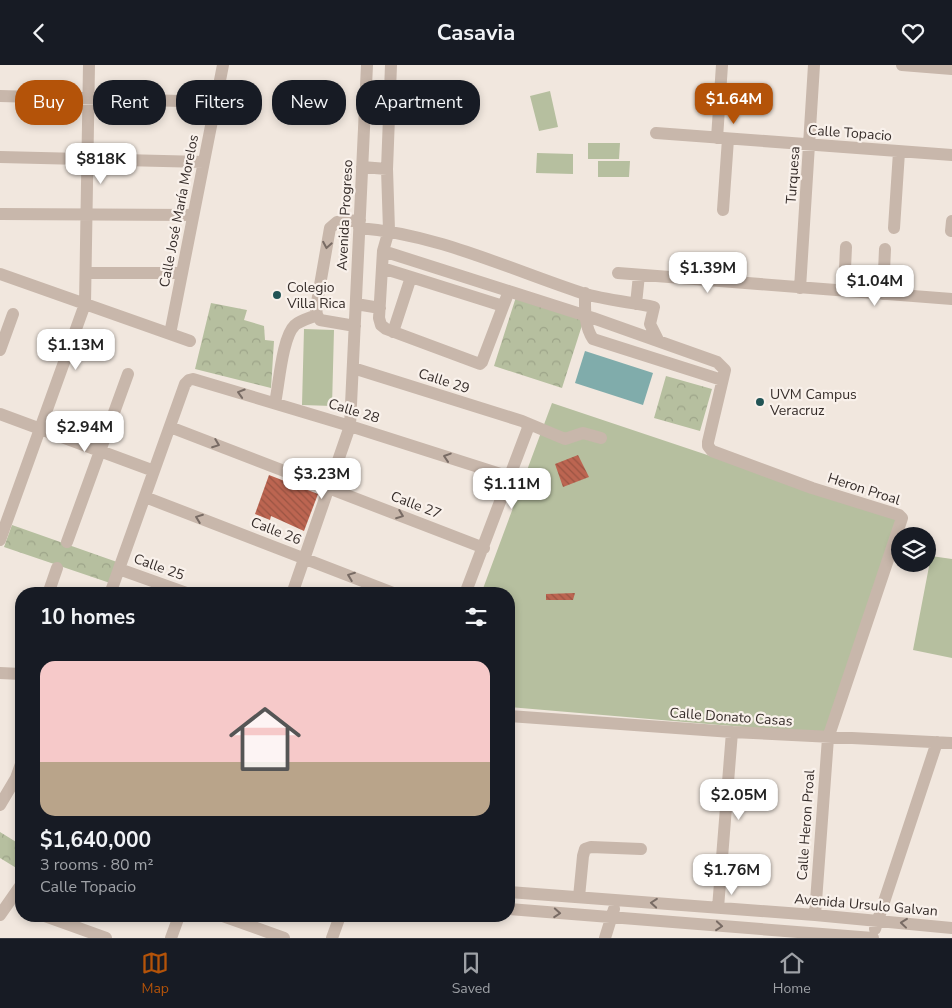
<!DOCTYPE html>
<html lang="en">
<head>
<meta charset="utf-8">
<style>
	:root { --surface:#171b24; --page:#20242c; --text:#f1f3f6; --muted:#9ea1a6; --line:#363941; --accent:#b45309 }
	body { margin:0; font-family:"Nunito Sans",sans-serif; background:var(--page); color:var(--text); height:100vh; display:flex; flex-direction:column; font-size:19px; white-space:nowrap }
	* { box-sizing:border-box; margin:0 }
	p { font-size:16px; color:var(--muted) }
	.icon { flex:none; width:28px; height:28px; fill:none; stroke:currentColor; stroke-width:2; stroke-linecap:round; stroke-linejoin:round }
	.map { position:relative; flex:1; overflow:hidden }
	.side { position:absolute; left:15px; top:522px; width:500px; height:335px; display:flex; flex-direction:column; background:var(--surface); border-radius:20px; box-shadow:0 2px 8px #0003 }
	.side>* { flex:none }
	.hud { position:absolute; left:15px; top:15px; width:500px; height:45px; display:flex; gap:10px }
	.controls { position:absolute; left:891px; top:462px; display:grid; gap:10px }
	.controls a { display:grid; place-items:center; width:45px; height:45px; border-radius:50%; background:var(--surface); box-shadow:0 2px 8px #0003; font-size:25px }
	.price { position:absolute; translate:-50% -42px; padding:0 11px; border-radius:10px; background:#fff; color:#222; font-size:16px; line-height:32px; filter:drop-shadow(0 1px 2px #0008) }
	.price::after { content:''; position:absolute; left:50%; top:30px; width:15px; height:11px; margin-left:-8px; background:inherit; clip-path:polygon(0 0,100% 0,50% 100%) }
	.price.selected { background:var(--accent); color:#fff }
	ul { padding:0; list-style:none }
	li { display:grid; align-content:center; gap:10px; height:265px; padding:0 25px }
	li span { display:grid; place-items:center; height:155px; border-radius:15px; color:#555 }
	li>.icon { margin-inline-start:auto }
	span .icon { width:90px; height:90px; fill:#fffc; stroke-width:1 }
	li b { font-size:21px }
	h2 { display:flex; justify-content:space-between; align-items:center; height:60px; padding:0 25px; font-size:21px }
	.tag { padding:0 18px; border-radius:20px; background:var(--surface); box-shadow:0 2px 8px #0003; font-size:18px; line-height:45px }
	.tag.selected { background:var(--accent); color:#fff }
	header { display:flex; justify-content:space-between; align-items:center; height:65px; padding:0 25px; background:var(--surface); font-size:22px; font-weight:700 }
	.dock { display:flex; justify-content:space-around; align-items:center; height:70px; border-top:1px solid var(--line); background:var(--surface); font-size:14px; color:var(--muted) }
	.dock a { display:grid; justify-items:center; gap:2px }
	.dock .selected { color:var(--accent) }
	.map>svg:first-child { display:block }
	.park { fill:url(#park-crowns) }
	.garden { fill:#b6bf9f }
	.water { fill:#80acab }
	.building { fill:url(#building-back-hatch) }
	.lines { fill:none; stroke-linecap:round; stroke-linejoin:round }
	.minor { stroke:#c8b7ab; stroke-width:12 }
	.oneway { stroke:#786b64 }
	.poi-dot { fill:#225455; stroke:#f9f1eb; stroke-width:2 }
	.labels { text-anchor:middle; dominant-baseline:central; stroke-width:4.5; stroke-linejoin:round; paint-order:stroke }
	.street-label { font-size:14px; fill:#362d2a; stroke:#f9f1eb }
	.poi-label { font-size:14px; fill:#362d2a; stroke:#f9f1eb; text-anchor:start }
</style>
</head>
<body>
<header><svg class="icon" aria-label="back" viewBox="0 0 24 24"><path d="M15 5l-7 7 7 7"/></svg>Casavia<svg class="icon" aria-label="heart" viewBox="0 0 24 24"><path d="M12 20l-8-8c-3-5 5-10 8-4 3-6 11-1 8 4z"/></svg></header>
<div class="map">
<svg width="952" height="873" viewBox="0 0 952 873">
	<defs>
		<pattern id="park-crowns" width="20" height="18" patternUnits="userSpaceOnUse" patternTransform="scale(1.25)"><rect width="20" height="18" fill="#b6bf9f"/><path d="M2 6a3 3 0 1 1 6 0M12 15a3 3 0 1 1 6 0" fill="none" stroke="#9da489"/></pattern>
		<pattern id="building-back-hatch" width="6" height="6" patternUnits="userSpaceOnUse" patternTransform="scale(1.25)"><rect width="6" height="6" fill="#bc6551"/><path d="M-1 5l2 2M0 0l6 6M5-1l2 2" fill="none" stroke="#9a5443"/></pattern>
	</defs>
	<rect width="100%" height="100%" fill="#f1e7de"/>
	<path class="park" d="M516 232 584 254 562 323 494 301Z
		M211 238 247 245 244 255 264 261 265 275 274 276 271 323 195 304Z
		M666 311 712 324 700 366 654 353Z
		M12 460 117 497 110 518 4 482Z
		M0 767 21 780V799L18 804 0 793Z"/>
	<path class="garden" d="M550 26 558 62 539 66 530 31Z
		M588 78H620L619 94H588Z
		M537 88 573 89V109L536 108Z
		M598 96H630L629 112H598Z
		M304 264 334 265 332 341 302 340Z
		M552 338 898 454 826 669 509 642V529H481Z
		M931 491 952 494V593L913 585Z"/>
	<path class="water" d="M585 286 653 308 643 340 575 318Z"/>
	<path class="building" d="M578 390 589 412 563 422 555 399Z
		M269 410 318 429 304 466 271 451 270 455 255 449Z
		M575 528 573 535H546V529Z"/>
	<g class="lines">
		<path class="minor" d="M391 0 387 104 389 165 383 186 379 253 381 260 386 264 480 299 482 297 509 226
			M902 0 952 4
			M0 31 216 37
			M656 68 952 90
			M717 73 722 0
			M0 92 204 97
			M362 102 387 104
			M723 145 728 74
			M0 149 193 150
			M359 163C437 169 509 204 582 228 605 235 630 237 654 242L650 259 658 275
			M894 163 899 87
			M951 166 952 156
			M383 186 593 253 717 297 725 305 708 377V381L712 386 812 423 899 450 902 453 828 673 815 850
			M382 203 411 212
			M86 208H182
			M618 208 952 234
			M0 209 190 276
			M800 223 814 0
			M844 226 846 182
			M585 228C585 244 584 261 593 274L722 315
			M883 229 885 184
			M356 239 380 243
			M636 239 639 210
			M355 261 320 255 317 250 316 243 330 163 337 157 360 155
			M393 267 411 212 503 241
			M170 269 223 0
			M0 285 13 249
			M353 303 522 356 565 374 583 368 601 373
			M275 338C279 320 282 272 295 260 301 255 310 253 317 250
			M0 349 154 406
			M170 362 484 483
			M145 432 396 529
			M0 475 85 239 89 0
			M67 477 128 309
			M119 504 189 529
			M48 529 57 503
			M110 529 185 319 189 315 193 314 350 361 510 412
			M292 529 350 361 367 0
			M465 529 528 363 526 358
			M0 608 21 609
			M509 651 732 667 952 678
			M0 740 16 713 21 699
			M509 827 815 850 952 863
			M579 832 583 791 585 784 591 782 641 784
			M718 843 732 667
			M509 844 873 873
			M0 850 21 820
			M45 851 106 873
			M223 851 284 873
			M875 864 937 677
			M171 873 179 851
			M332 873 340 851
			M605 873 614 844"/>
	</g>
	<defs><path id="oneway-chevron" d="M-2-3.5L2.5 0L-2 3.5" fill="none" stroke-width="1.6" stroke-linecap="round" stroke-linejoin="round" transform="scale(1.25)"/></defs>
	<g class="oneway">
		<use href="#oneway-chevron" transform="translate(327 180) rotate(100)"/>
		<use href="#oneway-chevron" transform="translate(241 328) rotate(-163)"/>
		<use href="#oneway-chevron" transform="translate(216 379) rotate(21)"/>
		<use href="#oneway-chevron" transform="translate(447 392) rotate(-162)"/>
		<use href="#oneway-chevron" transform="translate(400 450) rotate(21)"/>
		<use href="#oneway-chevron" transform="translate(199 453) rotate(-159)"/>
		<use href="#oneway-chevron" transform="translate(351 511) rotate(-159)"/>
		<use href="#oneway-chevron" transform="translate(654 838) rotate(-175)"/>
		<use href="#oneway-chevron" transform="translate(557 848) rotate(4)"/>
		<use href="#oneway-chevron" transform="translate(904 858) rotate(-174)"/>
		<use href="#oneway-chevron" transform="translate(719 861) rotate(5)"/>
	</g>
	<g class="poi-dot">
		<circle cx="277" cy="230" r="5"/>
		<circle cx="760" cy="337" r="5"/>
	</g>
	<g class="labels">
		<g class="street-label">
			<text transform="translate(850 68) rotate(4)">Calle Topacio</text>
			<text transform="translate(793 110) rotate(-86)">Turquesa</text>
			<text transform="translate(179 146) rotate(-79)">Calle José María Morelos</text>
			<text transform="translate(345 150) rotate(-87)">Avenida Progreso</text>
			<text transform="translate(444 316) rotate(18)">Calle 29</text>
			<text transform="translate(354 346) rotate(17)">Calle 28</text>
			<text transform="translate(864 424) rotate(18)">Heron Proal</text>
			<text transform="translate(416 440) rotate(21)">Calle 27</text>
			<text transform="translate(276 466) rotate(21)">Calle 26</text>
			<text transform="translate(159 502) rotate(20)">Calle 25</text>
			<text transform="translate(731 652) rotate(4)">Calle Donato Casas</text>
			<text transform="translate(806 760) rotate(-86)">Calle Heron Proal</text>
			<text transform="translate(866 840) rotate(5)">Avenida Ursulo Galvan</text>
		</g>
		<g class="poi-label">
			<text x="287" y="222">Colegio<tspan x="287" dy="16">Villa Rica</tspan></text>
			<text x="770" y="329">UVM Campus<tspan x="770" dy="16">Veracruz</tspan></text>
		</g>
	</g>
</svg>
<div class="controls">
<a><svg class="icon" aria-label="layers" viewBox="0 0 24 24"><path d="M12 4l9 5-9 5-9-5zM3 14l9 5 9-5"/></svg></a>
</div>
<b class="price selected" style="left:734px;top:60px">$1.64M</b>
<b class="price" style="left:101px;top:120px">$818K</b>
<b class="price" style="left:708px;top:229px">$1.39M</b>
<b class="price" style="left:875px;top:242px">$1.04M</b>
<b class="price" style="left:76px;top:306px">$1.13M</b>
<b class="price" style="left:85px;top:388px">$2.94M</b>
<b class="price" style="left:322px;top:435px">$3.23M</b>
<b class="price" style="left:512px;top:445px">$1.11M</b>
<b class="price" style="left:739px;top:756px">$2.05M</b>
<b class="price" style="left:732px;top:831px">$1.76M</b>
<div class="hud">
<a class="tag selected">Buy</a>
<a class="tag">Rent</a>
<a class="tag">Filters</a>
<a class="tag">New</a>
<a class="tag">Apartment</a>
</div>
<section class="side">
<h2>10 homes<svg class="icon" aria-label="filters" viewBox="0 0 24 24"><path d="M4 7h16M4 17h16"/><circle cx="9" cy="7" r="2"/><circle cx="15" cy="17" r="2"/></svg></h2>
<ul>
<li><span style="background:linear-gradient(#f6c9c9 65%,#b9a48a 0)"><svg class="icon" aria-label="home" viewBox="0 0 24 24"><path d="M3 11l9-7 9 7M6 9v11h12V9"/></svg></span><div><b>$1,640,000</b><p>3 rooms · 80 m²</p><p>Calle Topacio</p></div></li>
</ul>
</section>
</div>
<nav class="dock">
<a class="selected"><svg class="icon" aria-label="map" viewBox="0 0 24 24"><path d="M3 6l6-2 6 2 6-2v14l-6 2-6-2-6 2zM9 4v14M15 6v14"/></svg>Map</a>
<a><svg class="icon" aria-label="saved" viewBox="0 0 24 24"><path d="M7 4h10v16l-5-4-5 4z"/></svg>Saved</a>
<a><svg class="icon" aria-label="home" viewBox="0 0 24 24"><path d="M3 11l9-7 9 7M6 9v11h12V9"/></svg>Home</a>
</nav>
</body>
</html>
